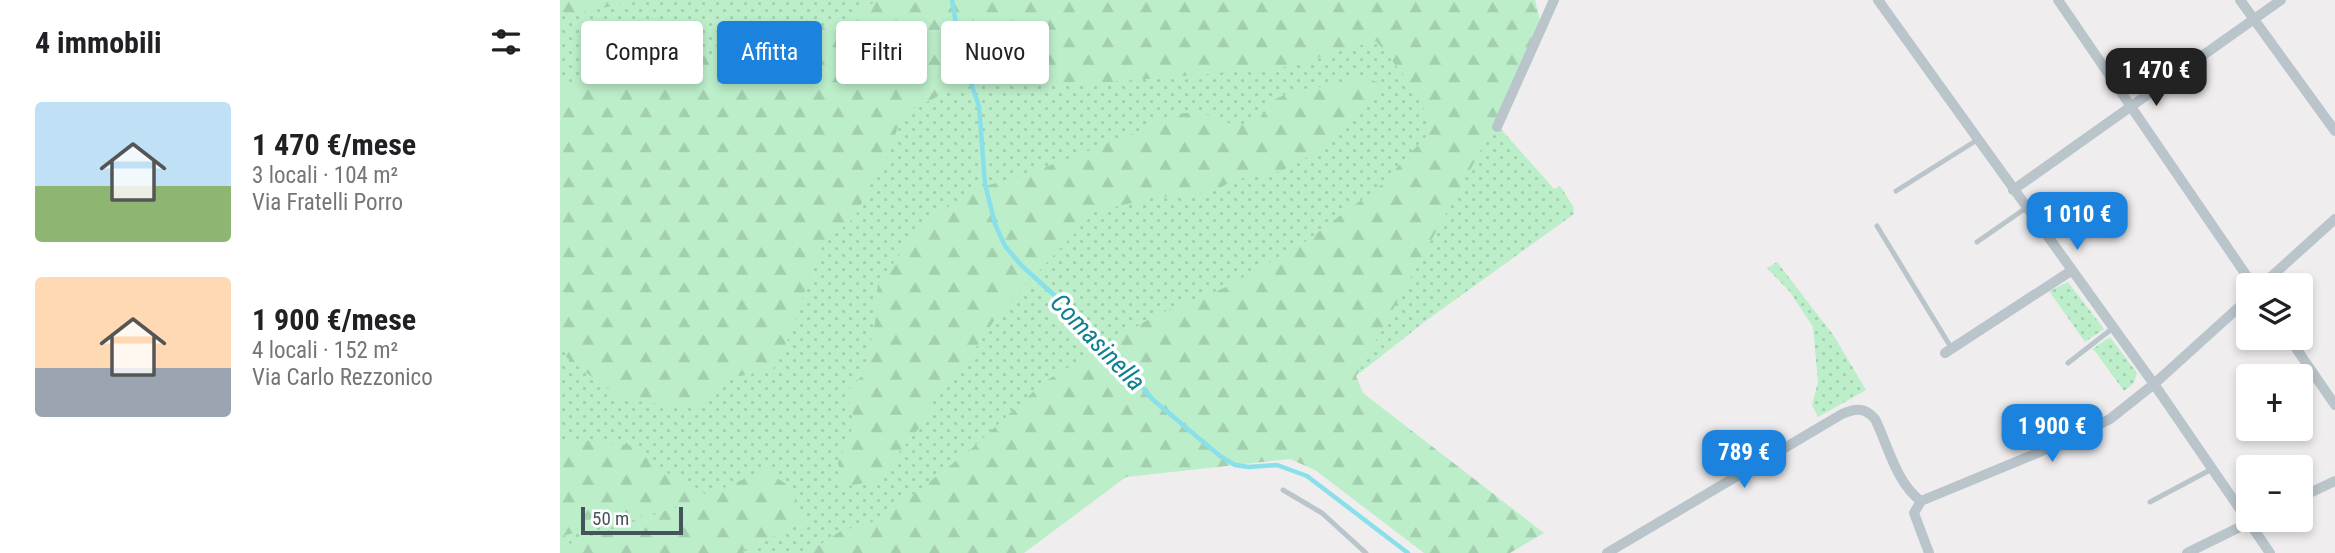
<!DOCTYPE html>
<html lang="it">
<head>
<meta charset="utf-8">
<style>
	:root { --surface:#fff; --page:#f6f6f6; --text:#202124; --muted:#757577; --accent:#1b83dd }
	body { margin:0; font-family:"Roboto Condensed",sans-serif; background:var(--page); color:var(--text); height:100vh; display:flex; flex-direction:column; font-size:26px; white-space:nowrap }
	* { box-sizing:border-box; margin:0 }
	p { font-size:23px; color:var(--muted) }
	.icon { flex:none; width:38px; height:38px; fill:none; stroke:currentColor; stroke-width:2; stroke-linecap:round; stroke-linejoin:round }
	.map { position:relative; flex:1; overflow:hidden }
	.side { display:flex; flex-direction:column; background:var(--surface); width:560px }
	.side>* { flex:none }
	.hud { position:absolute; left:21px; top:21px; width:665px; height:63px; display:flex; gap:14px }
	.tools { position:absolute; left:1676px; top:273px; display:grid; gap:14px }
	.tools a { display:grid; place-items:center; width:77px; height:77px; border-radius:7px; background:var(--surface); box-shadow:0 4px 10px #0003; font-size:35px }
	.scale { position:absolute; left:21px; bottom:18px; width:102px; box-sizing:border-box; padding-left:7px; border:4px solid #46535b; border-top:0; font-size:19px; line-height:24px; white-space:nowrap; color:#46535b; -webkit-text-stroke:5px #fff; paint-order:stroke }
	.price { position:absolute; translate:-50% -60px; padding:0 16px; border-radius:14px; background:var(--accent); color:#fff; font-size:23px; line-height:46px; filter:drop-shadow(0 2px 4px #0008) }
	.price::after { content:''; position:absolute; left:50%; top:42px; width:21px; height:16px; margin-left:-10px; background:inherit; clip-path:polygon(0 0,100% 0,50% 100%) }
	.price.current { background:#222; color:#fff }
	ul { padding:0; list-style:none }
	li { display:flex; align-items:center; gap:21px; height:175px; padding:0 35px }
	li span { display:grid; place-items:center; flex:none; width:196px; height:140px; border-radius:7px; color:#555 }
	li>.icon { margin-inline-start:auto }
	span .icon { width:84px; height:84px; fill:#fffc; stroke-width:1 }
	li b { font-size:30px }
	h2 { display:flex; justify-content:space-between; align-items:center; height:84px; padding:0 35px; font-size:30px }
	.pill { padding:0 24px; border-radius:7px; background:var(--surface); box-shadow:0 4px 10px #0003; font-size:24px; line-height:63px }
	.pill.current { background:var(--accent); color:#fff }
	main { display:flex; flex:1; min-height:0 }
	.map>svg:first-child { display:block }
	.grass { fill:url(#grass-dots) }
	.forest { fill:url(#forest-firs) }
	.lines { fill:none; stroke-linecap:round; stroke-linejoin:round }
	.stream { stroke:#89e0eb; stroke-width:4.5 }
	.lane { stroke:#b9c4cb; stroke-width:5 }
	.street { stroke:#b9c4cb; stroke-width:10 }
	.labels { text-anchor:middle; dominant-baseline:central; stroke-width:7; stroke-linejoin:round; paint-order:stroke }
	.water-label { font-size:26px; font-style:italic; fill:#0e8190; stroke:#fff }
</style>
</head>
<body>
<main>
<section class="side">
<h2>4 immobili<svg class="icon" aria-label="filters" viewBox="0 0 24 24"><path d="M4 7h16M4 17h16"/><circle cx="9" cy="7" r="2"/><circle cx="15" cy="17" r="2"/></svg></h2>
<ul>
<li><span style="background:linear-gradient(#bfe0f5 60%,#8fb573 0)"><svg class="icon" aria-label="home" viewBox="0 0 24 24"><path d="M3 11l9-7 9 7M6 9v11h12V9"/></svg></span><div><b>1 470 €/mese</b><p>3 locali · 104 m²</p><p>Via Fratelli Porro</p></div></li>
<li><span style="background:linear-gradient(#ffd9b3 65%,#9aa5b1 0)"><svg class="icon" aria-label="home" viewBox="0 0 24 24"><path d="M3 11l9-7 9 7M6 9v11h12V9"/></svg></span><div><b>1 900 €/mese</b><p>4 locali · 152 m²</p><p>Via Carlo Rezzonico</p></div></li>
</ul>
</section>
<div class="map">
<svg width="1775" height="553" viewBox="0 0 1775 553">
	<defs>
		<pattern id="grass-dots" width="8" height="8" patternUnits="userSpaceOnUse" patternTransform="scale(1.75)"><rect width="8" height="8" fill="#bceeca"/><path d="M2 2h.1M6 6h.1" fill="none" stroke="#a3ceb0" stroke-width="1.8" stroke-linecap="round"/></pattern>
		<pattern id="forest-firs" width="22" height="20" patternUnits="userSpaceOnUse" patternTransform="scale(1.75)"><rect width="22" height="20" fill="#bceeca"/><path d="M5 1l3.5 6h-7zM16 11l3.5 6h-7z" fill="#a3ceb0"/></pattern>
	</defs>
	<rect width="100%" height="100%" fill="#f0edee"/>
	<path class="grass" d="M0 0H975L980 21 940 128 994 189 1000 186 1013 206 1014 214 867 320 796 376 730 459 560 450 454 553H0Z
		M1217 262 1274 336 1306 390 1258 417 1252 405 1258 382 1253 327 1230 292 1207 268Z
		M1508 282 1544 329 1525 342 1489 291Z
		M1550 337 1577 373 1574 383 1564 391 1534 350H1531Z"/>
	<path class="forest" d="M0 0H84L0 16Z
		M318 0H973L980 21 925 143 796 376 803 393 984 533 950 553H864L755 470 730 459 566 477 464 553H247L281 531 315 521 359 490 410 450 484 382 596 315 664 288 742 244 820 186 870 132 860 95 816 41 721 68 549 82H430L386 92 342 115 328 156 315 176 295 217 264 244 254 264 230 335 213 369 166 379 139 409 61 399 7 358 0 342V82L34 85 281 21Z
		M801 77 821 83 796 119 742 161 716 173 679 179 647 193 591 198 535 212 439 313 413 352 383 385 359 428 317 480 284 487 278 463 295 421 286 392 303 375 315 323 318 283 349 242 381 212 416 188 457 178 572 134 613 114 640 112 676 126 699 120 709 102 735 90 776 85Z
		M23 440 74 446 105 473 123 478 146 495 206 470 230 487 247 521 183 551 184 553H0V547L125 504 2 536 0 446Z"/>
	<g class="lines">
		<path class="stream" d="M392 0 402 58 419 106 425 184 435 224 445 246 461 265 538 335 592 399 660 456 675 465 689 467 717 465 747 476 848 553"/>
		<path class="lane" d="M1336 191 1417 140
			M1317 226 1392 349
			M1417 242 1466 208
			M1508 363 1553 328
			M723 490 762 513 806 553
			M1590 502 1652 469"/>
		<path class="street" d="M1318 0 1594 384 1710 553
			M1498 0 1693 285
			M1680 0 1775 131
			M937 127 994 0
			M1453 190 1721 0
			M1702 285 1775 219
			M1729 338 1775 405
			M1385 353 1511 271
			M1741 497 1775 481
			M1361 501 1504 442 1550 419 1594 384 1689 298
			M1047 553 1282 414C1295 408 1305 407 1315 419 1328 445 1336 483 1361 501L1354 513 1369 553
			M1627 553 1692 521"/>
	</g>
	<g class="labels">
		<g class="water-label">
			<text transform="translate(538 342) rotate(46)">Comasinella</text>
		</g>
	</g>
</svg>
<div class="tools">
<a><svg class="icon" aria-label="layers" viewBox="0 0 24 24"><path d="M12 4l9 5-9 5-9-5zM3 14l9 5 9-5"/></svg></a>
<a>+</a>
<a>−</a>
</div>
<div class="scale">50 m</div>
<b class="price current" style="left:1596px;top:108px">1 470 €</b>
<b class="price" style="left:1517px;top:252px">1 010 €</b>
<b class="price" style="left:1492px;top:464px">1 900 €</b>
<b class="price" style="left:1184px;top:490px">789 €</b>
<div class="hud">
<a class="pill">Compra</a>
<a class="pill current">Affitta</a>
<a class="pill">Filtri</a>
<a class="pill">Nuovo</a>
</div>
</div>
</main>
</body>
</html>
